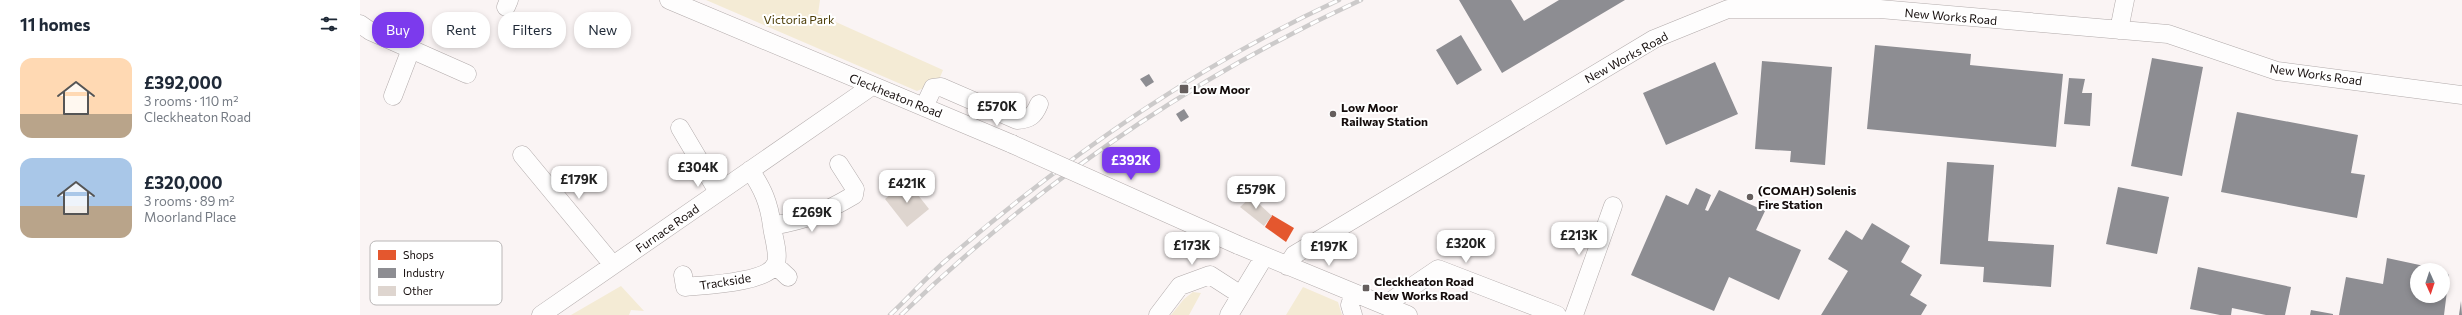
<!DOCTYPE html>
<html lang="en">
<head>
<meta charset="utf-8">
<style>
	:root { --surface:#fff; --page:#f6f6f7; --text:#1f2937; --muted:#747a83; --accent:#7c3aed }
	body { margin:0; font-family:Commissioner,sans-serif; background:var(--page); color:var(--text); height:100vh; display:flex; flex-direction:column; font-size:15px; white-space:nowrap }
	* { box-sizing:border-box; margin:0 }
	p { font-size:13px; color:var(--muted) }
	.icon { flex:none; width:22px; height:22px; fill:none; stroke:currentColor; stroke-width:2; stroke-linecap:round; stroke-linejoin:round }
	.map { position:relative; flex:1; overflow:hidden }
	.sheet { display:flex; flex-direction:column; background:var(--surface); width:360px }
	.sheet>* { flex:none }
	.guide { position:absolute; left:12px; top:12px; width:380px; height:36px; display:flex; gap:8px }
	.needle { width:26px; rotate:177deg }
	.tools { position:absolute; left:2050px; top:263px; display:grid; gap:8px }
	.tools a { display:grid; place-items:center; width:40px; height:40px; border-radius:50%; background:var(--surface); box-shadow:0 2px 6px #0003; font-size:20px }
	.price { position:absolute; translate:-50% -34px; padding:0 9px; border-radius:8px; background:#fff; color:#222; font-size:13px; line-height:26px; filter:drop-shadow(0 1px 2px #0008) }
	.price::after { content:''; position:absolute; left:50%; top:24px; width:12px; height:9px; margin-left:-6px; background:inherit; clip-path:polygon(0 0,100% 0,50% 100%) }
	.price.active { background:var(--accent); color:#fff }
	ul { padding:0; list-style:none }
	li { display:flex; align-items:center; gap:12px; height:100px; padding:0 20px }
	li span { display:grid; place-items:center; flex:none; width:112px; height:80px; border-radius:12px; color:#555 }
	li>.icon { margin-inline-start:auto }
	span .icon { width:48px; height:48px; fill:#fffc; stroke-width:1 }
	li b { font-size:17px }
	h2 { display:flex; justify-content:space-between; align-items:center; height:48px; padding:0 20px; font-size:17px }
	.tag { padding:0 14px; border-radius:16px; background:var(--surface); box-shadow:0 2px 6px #0003; font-size:14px; line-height:36px }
	.tag.active { background:var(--accent); color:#fff }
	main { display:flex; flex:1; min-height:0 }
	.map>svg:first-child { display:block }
	.green { fill:#f4ebd5 }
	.shops { fill:#e4572e }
	.industry { fill:#8d8d92 }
	.building { fill:#ded5cf }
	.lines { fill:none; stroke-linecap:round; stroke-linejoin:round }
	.minor-casing { stroke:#b1aaaa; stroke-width:19 }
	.minor { stroke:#fefdfd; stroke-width:18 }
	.rail-casing { stroke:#cccaca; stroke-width:4.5 }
	.rail { stroke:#fff; stroke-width:3; stroke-dasharray:9; stroke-linecap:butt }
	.minor-bridge-casing { stroke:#b1aaaa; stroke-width:19; stroke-linecap:butt }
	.minor-bridge { stroke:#fefdfd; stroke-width:18 }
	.poi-dot { fill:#655e5d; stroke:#fff; stroke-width:1.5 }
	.labels { text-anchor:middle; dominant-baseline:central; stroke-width:4; stroke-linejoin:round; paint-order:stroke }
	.street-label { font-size:12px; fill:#150d0c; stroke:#fff }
	.park-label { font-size:12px; fill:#4b3c05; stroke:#fff }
	.poi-label { font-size:12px; font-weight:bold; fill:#150d0c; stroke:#fff; text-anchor:start }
	.key { fill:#fff; stroke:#b9b6b6; stroke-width:1 }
	.key-label { font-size:11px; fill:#150d0c }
</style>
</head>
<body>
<main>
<section class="sheet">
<h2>11 homes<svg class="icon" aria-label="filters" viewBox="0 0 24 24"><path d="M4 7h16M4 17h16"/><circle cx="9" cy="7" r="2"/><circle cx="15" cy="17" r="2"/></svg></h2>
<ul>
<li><span style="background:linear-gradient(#ffd9b3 70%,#b9a48a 0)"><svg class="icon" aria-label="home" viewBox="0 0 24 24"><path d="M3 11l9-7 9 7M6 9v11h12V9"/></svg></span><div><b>£392,000</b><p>3 rooms · 110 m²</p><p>Cleckheaton Road</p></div></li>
<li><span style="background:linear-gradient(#a9c7e8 60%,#b9a48a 0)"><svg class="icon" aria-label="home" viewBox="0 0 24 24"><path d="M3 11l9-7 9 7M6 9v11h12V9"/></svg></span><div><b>£320,000</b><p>3 rooms · 89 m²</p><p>Moorland Place</p></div></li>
</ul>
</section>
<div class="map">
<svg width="2102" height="315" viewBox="0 0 2102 315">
	<rect width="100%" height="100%" fill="#faf4f4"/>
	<path class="green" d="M346 0H460L458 14 583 70 578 82 557 91Z
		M261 286 284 311 271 310 269 315H211Z
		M943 287 978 302 982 315H926Z
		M833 292 841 293 829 315H811L824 299Z"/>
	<path class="shops" d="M912 215 934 228 926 242 905 227Z"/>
	<path class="industry" d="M1099 0H1151L1164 21 1199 0H1265L1142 73Z
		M1101 35 1122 70 1097 85 1076 50Z
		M1515 45 1611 54 1610 65 1703 74 1696 147 1507 129Z
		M1792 58 1843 67 1822 176 1771 166Z
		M1402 61 1472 67 1465 165 1430 162 1431 151 1395 149Z
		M1355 62 1378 114 1306 145 1283 93Z
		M789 74 794 82 786 87 780 79Z
		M1709 78 1725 79 1722 93H1732L1730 126 1704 124Z
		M824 109 829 117 821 122 816 114Z
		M1877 112 1998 135 1991 173 2005 175 1997 218 1861 192Z
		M1587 162 1634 165 1628 241 1694 245 1691 287 1623 282 1624 267 1580 264Z
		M1758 187 1809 197 1797 254 1746 244Z
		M1336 188 1351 195 1345 210 1348 211 1359 190 1405 211 1396 230 1441 250 1419 300 1369 277 1354 311 1271 275 1306 195 1328 205Z
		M1512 223 1550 246 1541 262 1562 275 1550 295 1567 305 1561 315H1461L1488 271 1468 259 1486 230 1502 240Z
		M2027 258 2083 270H2057V296H2083V270L2089 275 2084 315H1979L1986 277 2023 284Z
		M1838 267 1931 287 1925 315H1906L1872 308 1871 315H1860L1830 309Z
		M2101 301 2102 315H2099Z
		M1951 310 1973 314V315H1950Z"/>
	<path class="building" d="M547 181 569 209 547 227 525 199Z
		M894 194 901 201 898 203 912 216 904 226 880 207Z"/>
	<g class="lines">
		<g class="minor-casing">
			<path id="minor" d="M309 0 652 144
				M146 7 149 0
				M0 24 10 31 107 74
				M1759 30 1765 0
				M33 96 51 49
				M564 107 573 88 581 87 657 120C670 119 674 116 679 104
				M320 128 358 192
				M162 155 253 265
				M390 170C403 189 409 203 412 226 448 219 462 214 494 195L495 189 479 164
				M878 245 1048 315
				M415 265 428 277
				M927 266 934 255 1294 39 1368 9H1520L1808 34 1917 71 2102 95
				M323 275 325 287C343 285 409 283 416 263 419 253 413 236 412 226
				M1025 305 1078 269 1197 315
				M181 315 512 86
				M798 315 820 286 850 275 881 295
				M869 315 904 257
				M993 315 990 305 994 293
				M1214 315 1253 206"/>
		</g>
		<use href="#minor" class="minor"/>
		<g class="rail-casing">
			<path id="rail" d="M530 315C548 298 565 279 584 262 703 159 836 66 979 0
				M541 315C676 185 831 78 1001 0"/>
		</g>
		<use href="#rail" class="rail"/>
		<g class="minor-bridge-casing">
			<path id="minor-bridge" d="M652 144 878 245"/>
		</g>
		<use href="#minor-bridge" class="minor-bridge"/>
	</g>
	<g class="poi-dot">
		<rect x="819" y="84" width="10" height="10" rx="2"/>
		<circle cx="973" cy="114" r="4"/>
		<circle cx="1390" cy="197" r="4"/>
		<rect x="1002" y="284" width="8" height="8" rx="2"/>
	</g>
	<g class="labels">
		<g class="street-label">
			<text transform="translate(1591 16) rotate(5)">New Works Road</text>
			<text transform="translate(1266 57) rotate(-29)">New Works Road</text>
			<text transform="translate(1956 74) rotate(8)">New Works Road</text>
			<text transform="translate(536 95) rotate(22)">Cleckheaton Road</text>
			<text transform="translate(307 228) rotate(-35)">Furnace Road</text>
			<text transform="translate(365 281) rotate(-9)">Trackside</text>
		</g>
		<g class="park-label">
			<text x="439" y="19">Victoria Park</text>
		</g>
		<g class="poi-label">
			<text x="833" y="89">Low Moor</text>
			<text x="981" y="107">Low Moor<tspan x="981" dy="14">Railway Station</tspan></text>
			<text x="1398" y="190">(COMAH) Solenis<tspan x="1398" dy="14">Fire Station</tspan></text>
			<text x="1014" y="281">Cleckheaton Road<tspan x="1014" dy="14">New Works Road</tspan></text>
		</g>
	</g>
	<rect x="10" y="241" width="132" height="64" rx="6" class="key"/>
	<rect x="18" y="250" width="18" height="10" fill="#e4572e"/>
	<rect x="18" y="268" width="18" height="10" fill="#8d8d92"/>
	<rect x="18" y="286" width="18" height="10" fill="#ded5cf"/>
	<g class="key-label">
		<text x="43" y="259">Shops</text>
		<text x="43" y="277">Industry</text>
		<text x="43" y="295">Other</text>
	</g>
</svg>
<div class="tools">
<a><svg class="needle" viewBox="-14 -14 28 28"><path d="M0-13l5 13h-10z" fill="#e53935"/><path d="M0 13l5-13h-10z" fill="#747a83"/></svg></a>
</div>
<b class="price" style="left:637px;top:127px">£570K</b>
<b class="price active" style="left:771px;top:181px">£392K</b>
<b class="price" style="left:338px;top:188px">£304K</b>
<b class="price" style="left:219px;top:200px">£179K</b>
<b class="price" style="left:547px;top:204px">£421K</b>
<b class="price" style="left:896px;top:210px">£579K</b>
<b class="price" style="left:452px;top:233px">£269K</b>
<b class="price" style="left:1219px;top:256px">£213K</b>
<b class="price" style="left:1106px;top:264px">£320K</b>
<b class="price" style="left:832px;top:266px">£173K</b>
<b class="price" style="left:969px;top:267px">£197K</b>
<div class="guide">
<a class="tag active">Buy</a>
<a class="tag">Rent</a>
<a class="tag">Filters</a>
<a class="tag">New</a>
</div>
</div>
</main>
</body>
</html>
